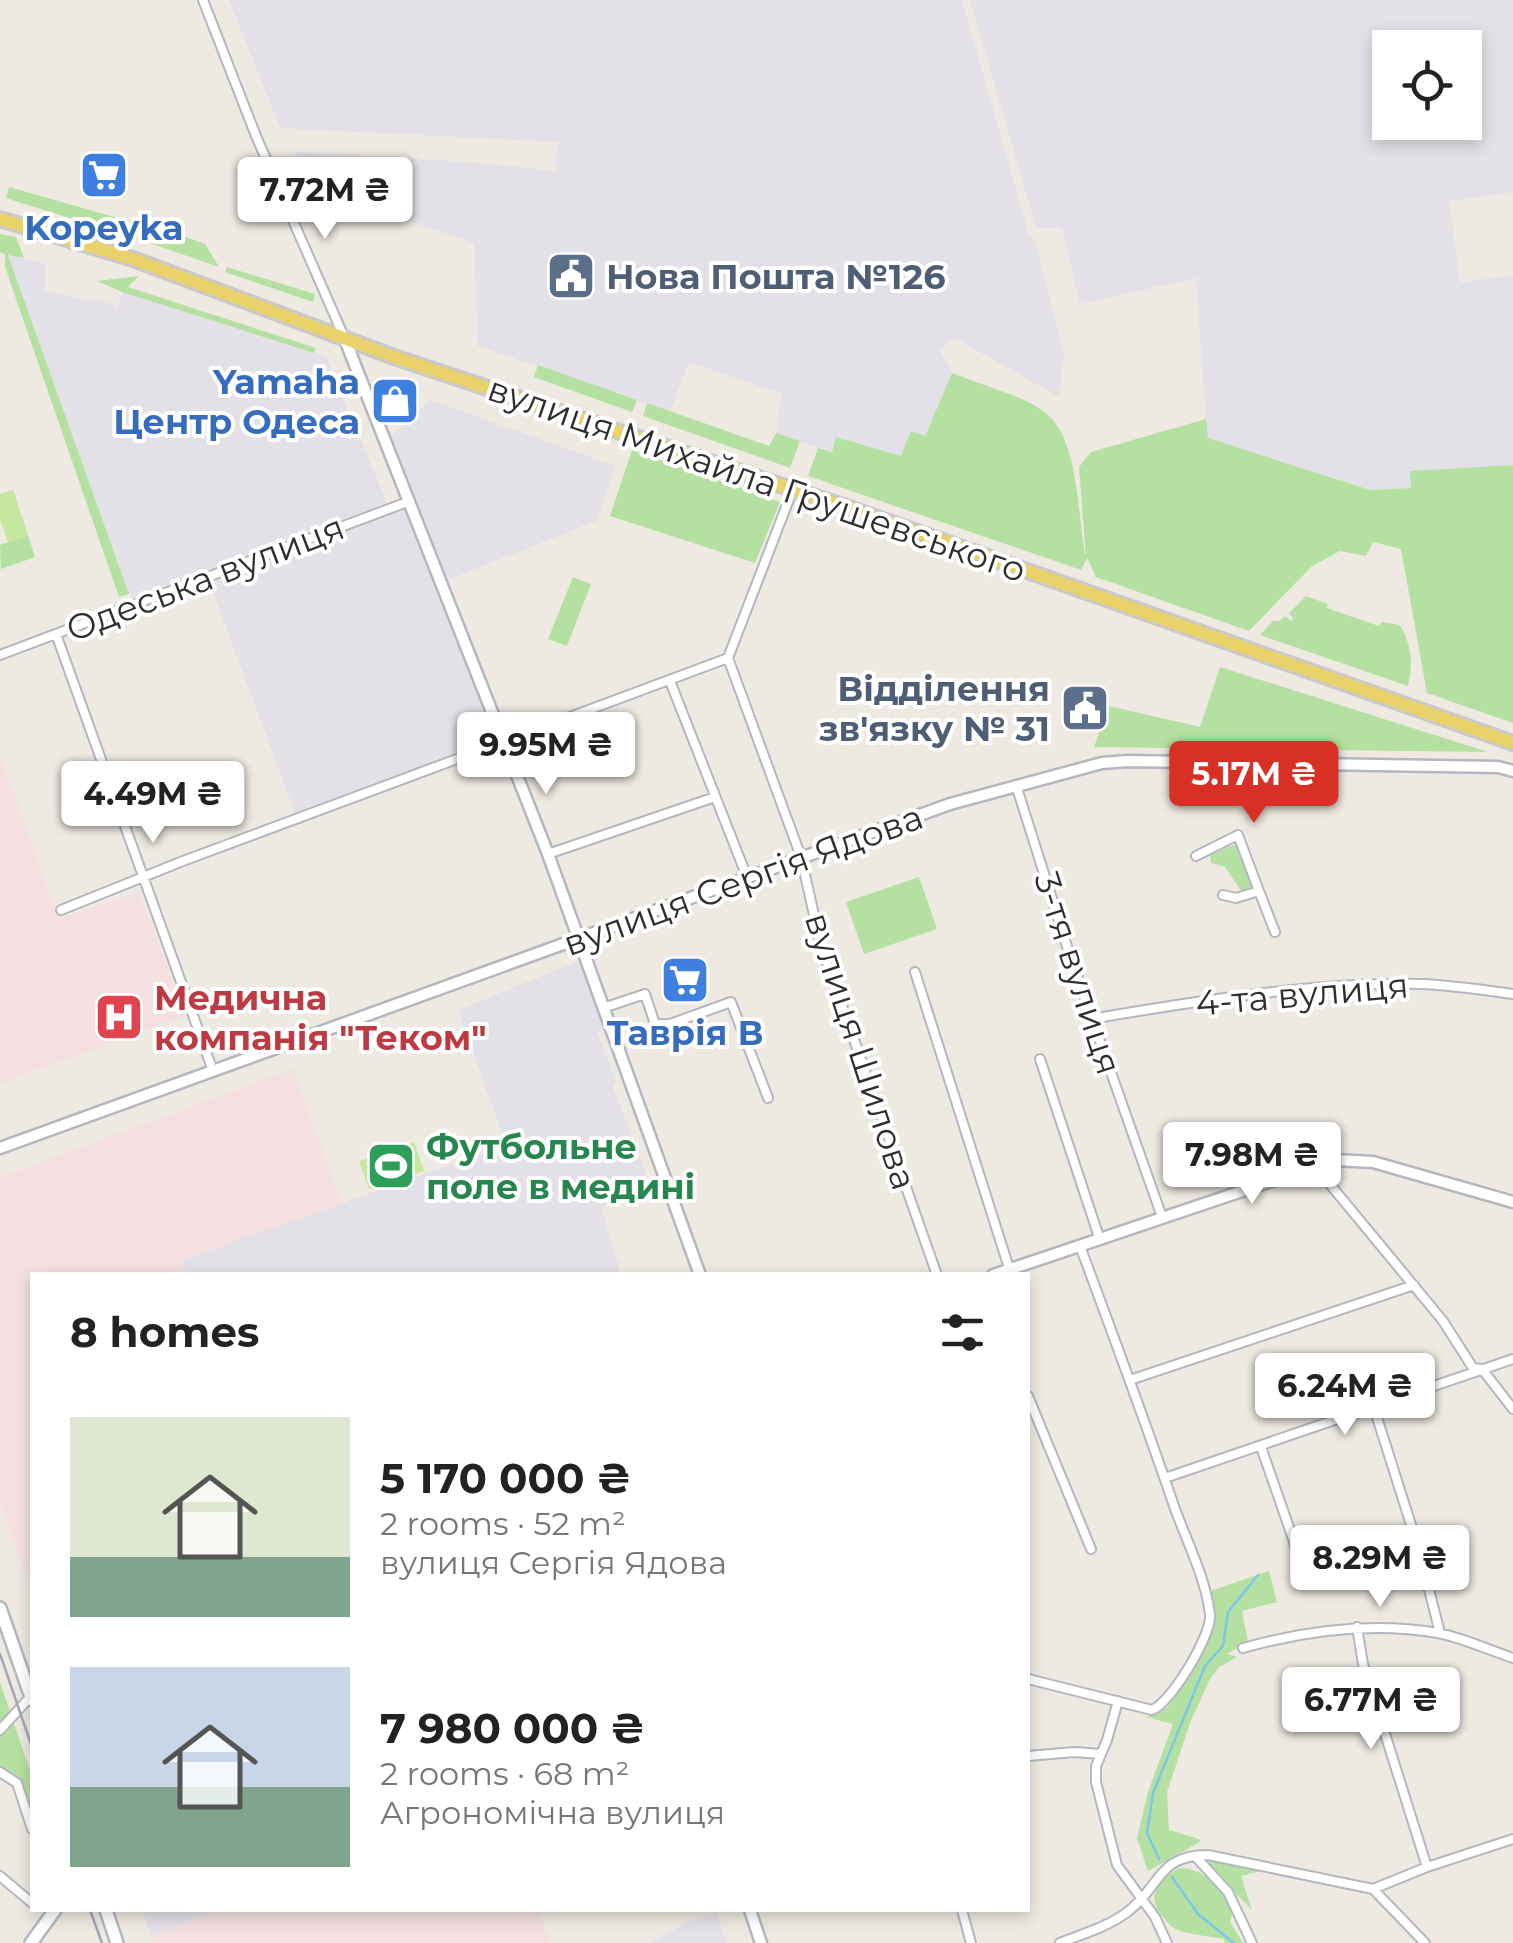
<!DOCTYPE html>
<html lang="en">
<head>
<meta charset="utf-8">
<style>
	:root { --surface:#fff; --page:#f6f6f6; --text:#222; --muted:#767676; --accent:#d93025 }
	body { margin:0; font-family:Montserrat,sans-serif; background:var(--page); color:var(--text); height:100vh; display:flex; flex-direction:column; font-size:38px; white-space:nowrap }
	* { box-sizing:border-box; margin:0 }
	p { font-size:32px; color:var(--muted) }
	.icon { flex:none; width:55px; height:55px; fill:none; stroke:currentColor; stroke-width:2; stroke-linecap:round; stroke-linejoin:round }
	.map { position:relative; flex:1; overflow:hidden }
	.drawer { position:absolute; left:30px; top:1272px; width:1000px; height:640px; display:flex; flex-direction:column; background:var(--surface); border-radius:0px; box-shadow:0 5px 15px #0003 }
	.drawer>* { flex:none }
	.tools { position:absolute; left:1372px; top:30px; display:grid; gap:20px }
	.tools a { display:grid; place-items:center; width:110px; height:110px; border-radius:0px; background:var(--surface); box-shadow:0 5px 15px #0003; font-size:50px }
	.price { position:absolute; translate:-50% -85px; padding:0 22px; border-radius:10px; background:#fff; color:#222; font-size:32px; line-height:65px; filter:drop-shadow(0 2px 5px #0008) }
	.price::after { content:''; position:absolute; left:50%; top:60px; width:30px; height:22px; margin-left:-15px; background:inherit; clip-path:polygon(0 0,100% 0,50% 100%) }
	.price.current { background:var(--accent); color:#fff }
	ul { padding:0; list-style:none }
	li { display:flex; align-items:center; gap:30px; height:250px; padding:0 40px }
	li span { display:grid; place-items:center; flex:none; width:280px; height:200px; border-radius:0px; color:#555 }
	li>.icon { margin-inline-start:auto }
	span .icon { width:120px; height:120px; fill:#fffc; stroke-width:1 }
	li b { font-size:42px }
	h2 { display:flex; justify-content:space-between; align-items:center; height:120px; padding:0 40px; font-size:42px }
	.map>svg:first-child { display:block }
	.industrial { fill:#e3e1e7; fill-rule:evenodd }
	.medical { fill:#f4e0e0 }
	.green { fill:#b4e1a1 }
	.pitch { fill:#c5e79e }
	.lines { fill:none; stroke-linecap:round; stroke-linejoin:round }
	.stream { stroke:#7bc7e9; stroke-width:2.5 }
	.minor-casing { stroke:#b4b7c0; stroke-width:12 }
	.tertiary-casing { stroke:#b4b7c0; stroke-width:15 }
	.secondary-casing { stroke:#b4b7c0; stroke-width:16 }
	.primary-casing { stroke:#c9c9c9; stroke-width:18 }
	.minor { stroke:#fff; stroke-width:8 }
	.tertiary { stroke:#fff; stroke-width:10 }
	.secondary { stroke:#fff; stroke-width:11 }
	.primary { stroke:#ead26a; stroke-width:12 }
	.tram { stroke:#a4a6b6; stroke-width:2.5 }
	.labels { text-anchor:middle; dominant-baseline:central; stroke-width:8; stroke-linejoin:round; paint-order:stroke }
	.shop-label { font-size:35px; font-weight:bold; fill:#366cbe; stroke:#fff }
	.service-label { font-size:35px; font-weight:bold; fill:#4e5e75; stroke:#fff; text-anchor:start }
	.street-label { font-size:35px; fill:#2e2e2e; stroke:#fff }
	.health-label { font-size:35px; font-weight:bold; fill:#be3a42; stroke:#fff; text-anchor:start }
	.leisure-label { font-size:35px; font-weight:bold; fill:#27864d; stroke:#fff; text-anchor:start }
</style>
</head>
<body>
<div class="map">
<svg width="1513" height="1943" viewBox="0 0 1513 1943">
	<rect width="100%" height="100%" fill="#eee9e1"/>
	<path class="industrial" d="M229 0H962L1029 234 1035 241 1064 353 1059 397 955 338 940 350 952 373 924 437 901 456 837 437 832 452 776 433 782 394 689 362 670 412 478 346 474 243 329 194 334 178 296 176 292 163 297 152 468 162 555 171 558 142 280 128Z
		M970 0H1513V192L1449 201 1460 282 1513 276V465L1411 471V488L1370 490 1207 438 1196 278 1080 304 1062 228H1036ZM1390 48H1465V122H1390Z
		M8 254 45 264V291L90 301 92 298 113 305 118 310 122 292 326 357 387 503 131 598Z
		M431 400 615 466 598 520 445 581 390 438Z
		M409 503 503 739 296 816 210 584Z
		M584 959 607 1028 597 1032 616 1081 612 1084 651 1186 601 1207 621 1275H187L181 1260 506 1145 458 1010Z
		M142 1910H219L151 1935Z
		M716 1912 727 1943H649L681 1926Z"/>
	<path class="medical" d="M0 755 59 919 139 892 186 1016 0 1083Z
		M293 1069 342 1204 182 1260 187 1275H32V1593L0 1503V1177Z
		M219 1910H538L550 1943H154L151 1935Z"/>
	<path class="green" d="M9 187 160 230 143 241 6 198Z
		M0 234 16 237 24 258 8 255 129 594 119 597 5 267V254L0 252Z
		M180 235 205 244 219 267 152 244Z
		M227 267 315 294 313 302 225 272Z
		M139 276 128 287 316 348 314 353 122 292 97 281Z
		M538 365 637 400 632 412 534 377Z
		M952 373C978 384 1026 396 1047 414 1080 442 1077 518 1086 558L1079 467 1091 452 1206 419 1208 438 1370 490 1411 488 1410 471 1513 465V723L1427 693 1401 549 1373 542 1366 556 1340 551 1312 566 1249 631 1096 577 1087 558 1081 570 808 476 818 448 832 452 836 437 901 456 911 431 925 436Z
		M647 403 769 446 776 433 800 441 790 468 643 416Z
		M632 450 780 502 755 563 610 516Z
		M28 535 35 557 1 569 0 545Z
		M573 577 591 584 567 646 548 639Z
		M1306 596 1328 604 1327 608 1379 626 1382 622 1400 625C1412 646 1413 663 1408 686L1260 635 1273 621H1279L1285 616 1291 621 1293 618 1289 613Z
		M1220 667 1488 752 1094 747 1109 706 1200 727Z
		M1241 842 1258 887 1244 895 1225 867 1211 863 1210 855Z
		M919 877 937 929 864 954 846 902Z
		M688 1024 691 1026 696 1044 674 1053 669 1051 665 1032Z
		M1269 1571 1277 1602 1242 1611 1248 1642 1227 1654 1237 1657 1219 1667 1210 1679 1190 1723 1167 1792 1169 1830 1199 1839 1200 1842 1148 1871 1137 1838 1148 1792 1173 1724 1146 1717 1168 1707 1198 1656 1215 1621 1210 1591Z
		M0 1682 32 1777V1820L19 1781 0 1767Z
		M1208 1860 1261 1871 1241 1876 1252 1910 1208 1866Z
		M1180 1868C1206 1868 1226 1891 1232 1914L1230 1922 1243 1943H1225L1224 1939C1209 1936 1190 1935 1175 1929 1170 1926 1168 1923 1164 1918 1144 1897 1158 1879 1180 1868Z"/>
	<path class="pitch" d="M13 490 28 535 8 542 0 519V494Z
		M1232 774H1263L1269 794H1238Z
		M414 1142 424 1171 369 1189 359 1161Z"/>
	<g class="lines">
		<path class="stream" d="M1159 1859 1147 1833 1153 1793 1205 1666 1223 1646 1228 1612 1258 1575
			M1172 1877 1198 1914 1234 1943"/>
		<g class="minor-casing">
			<path id="minor" d="M203 0 256 136 344 337
				M793 489 728 658 801 857 821 946 937 1275
				M56 634 213 1071
				M0 655 410 501
				M670 681 747 877
				M1016 785 1071 959 1162 1217
				M548 854 715 797
				M1196 856 1238 835 1259 891
				M1223 895 1236 898 1259 891 1275 932
				M61 910 183 861 728 658
				M915 972 1009 1268
				M603 1008 645 994 655 1024H670L731 1002 768 1098
				M1091 1019C1196 1001 1315 982 1421 984 1451 985 1483 990 1513 994
				M1040 1059 1099 1237
				M1314 1165 1443 1321 1473 1368 1482 1369 1513 1409
				M1130 1380 1414 1285
				M1028 1396 1091 1549
				M1374 1408 1419 1550 1440 1633
				M1261 1447 1308 1582
				M1165 1478 1513 1359
				M1357 1627 1363 1664 1427 1867
				M1243 1648C1307 1630 1372 1622 1438 1633 1463 1638 1489 1650 1513 1658
				M1028 1679 1152 1710C1170 1704 1212 1635 1210 1615 1206 1578 1186 1540 1174 1506 1144 1418 1112 1332 1080 1246
				M1118 1701 1107 1740 1096 1766V1782L1117 1865 1155 1917 1167 1943
				M0 1730 31 1696
				M1028 1756 1075 1752 1101 1754
				M0 1772 17 1783 32 1829
				M1195 1856 1228 1892 1252 1943
				M0 1876 32 1903
				M962 1910 971 1943
				M1060 1943C1082 1934 1107 1927 1126 1913 1161 1888 1156 1855 1208 1855L1373 1889
				M1425 1943 1373 1889 1427 1867 1513 1839"/>
		</g>
		<g class="tertiary-casing">
			<path id="tertiary" d="M344 337 548 854 700 1275
				M0 1148 950 804 1102 763 1128 761 1498 767 1513 771
				M993 1275 1334 1160 1373 1162 1513 1202
				M750 1910 761 1943"/>
		</g>
		<g class="secondary-casing">
			<path id="secondary" d="M0 1608 32 1700
				M106 1910 117 1943
				M31 1943 55 1910"/>
		</g>
		<g class="primary-casing">
			<path id="primary" d="M0 219 133 259 394 357 852 509 1513 743"/>
		</g>
		<use href="#minor" class="minor"/>
		<use href="#tertiary" class="tertiary"/>
		<use href="#secondary" class="secondary"/>
		<use href="#primary" class="primary"/>
		<path class="tram" d="M0 1654 32 1747
			M90 1910 102 1943"/>
	</g>
	<defs>
		<g id="supermarket-square" transform="scale(2.5)"><rect x="-9" y="-9" width="18" height="18" rx="4" fill="#3f7fe0" stroke="#fff"/><path d="M-6-5.5h2.5l.6 2H6L4.5 2H-2.5L-4.4-4H-6ZM-1.5 3.2a1.3 1.3 0 1 0 .1 0ZM3 3.2a1.3 1.3 0 1 0 .1 0Z" fill="#fff"/></g>
		<g id="civic-square" transform="scale(2.5)"><rect x="-9" y="-9" width="18" height="18" rx="4" fill="#5c6f8a" stroke="#fff"/><path d="M-.6-6.5H3V-4.5H.6V-3L4-1V1h2V6H-6V1h2V-1L-.6-3ZM-1.2 2.5V6h2.4V2.5Z" fill="#fff"/></g>
		<g id="shop-square" transform="scale(2.5)"><rect x="-9" y="-9" width="18" height="18" rx="4" fill="#3f7fe0" stroke="#fff"/><path d="M-5-2.5h2.3a2.7 3.5 0 0 1 5.4 0H5L5.5 6h-11ZM-1.5-2.5h3a1.5 2.3 0 0 0-3 0Z" fill="#fff"/></g>
		<g id="hospital-square" transform="scale(2.5)"><rect x="-9" y="-9" width="18" height="18" rx="4" fill="#e0444e" stroke="#fff"/><path d="M-5-5h3v3.5h4V-5h3V5h-3V1.5h-4V5h-3Z" fill="#fff"/></g>
		<g id="stadium-square" transform="scale(2.5)"><rect x="-9" y="-9" width="18" height="18" rx="4" fill="#2e9e5b" stroke="#fff"/><path d="M0-5a6.5 5 0 1 0 0 10a6.5 5 0 1 0 0-10ZM-3.5-1.8h7v3.6h-7Z" fill="#fff"/></g>
	</defs>
	<g fill-rule="evenodd">
		<use href="#supermarket-square" x="104" y="175"/>
		<use href="#civic-square" x="571" y="276"/>
		<use href="#shop-square" x="395" y="401"/>
		<use href="#civic-square" x="1085" y="708"/>
		<use href="#supermarket-square" x="685" y="980"/>
		<use href="#hospital-square" x="119" y="1017"/>
		<use href="#stadium-square" x="391" y="1166"/>
	</g>
	<g class="labels">
		<g class="shop-label">
			<text x="104" y="227">Kopeyka</text>
			<text x="360" y="381" text-anchor="end">Yamaha<tspan x="360" dy="40">Центр Одеса</tspan></text>
			<text x="685" y="1032">Таврія В</text>
		</g>
		<g class="service-label">
			<text x="606" y="276">Нова Пошта №126</text>
			<text x="1050" y="688" text-anchor="end">Відділення<tspan x="1050" dy="40">зв'язку № 31</tspan></text>
		</g>
		<g class="street-label">
			<text transform="translate(757 479) rotate(19)">вулиця Михайла Грушевського</text>
			<text transform="translate(205 578) rotate(-21)">Одеська вулиця</text>
			<text transform="translate(743 880) rotate(-20)">вулиця Сергія Ядова</text>
			<text transform="translate(1078 973) rotate(72)">3-тя вулиця</text>
			<text transform="translate(1302 994) rotate(-5)">4-та вулиця</text>
			<text transform="translate(861 1051) rotate(72)">вулиця Шилова</text>
		</g>
		<g class="health-label">
			<text x="154" y="997">Медична<tspan x="154" dy="40">компанія "Теком"</tspan></text>
		</g>
		<g class="leisure-label">
			<text x="426" y="1146">Футбольне<tspan x="426" dy="40">поле в медині</tspan></text>
		</g>
	</g>
</svg>
<div class="tools">
<a><svg class="icon" aria-label="locate" viewBox="0 0 24 24"><circle cx="12" cy="12" r="6"/><path d="M12 2v4M12 18v4M2 12h4M18 12h4"/></svg></a>
</div>
<b class="price" style="left:325px;top:242px">7.72M ₴</b>
<b class="price" style="left:546px;top:797px">9.95M ₴</b>
<b class="price current" style="left:1254px;top:826px">5.17M ₴</b>
<b class="price" style="left:153px;top:846px">4.49M ₴</b>
<b class="price" style="left:1252px;top:1207px">7.98M ₴</b>
<b class="price" style="left:1345px;top:1438px">6.24M ₴</b>
<b class="price" style="left:1380px;top:1610px">8.29M ₴</b>
<b class="price" style="left:1371px;top:1752px">6.77M ₴</b>
<section class="drawer">
<h2>8 homes<svg class="icon" aria-label="filters" viewBox="0 0 24 24"><path d="M4 7h16M4 17h16"/><circle cx="9" cy="7" r="2"/><circle cx="15" cy="17" r="2"/></svg></h2>
<ul>
<li><span style="background:linear-gradient(#dfe7d0 70%,#7fa58c 0)"><svg class="icon" aria-label="home" viewBox="0 0 24 24"><path d="M3 11l9-7 9 7M6 9v11h12V9"/></svg></span><div><b>5 170 000 ₴</b><p>2 rooms · 52 m²</p><p>вулиця Сергія Ядова</p></div></li>
<li><span style="background:linear-gradient(#c9d6e8 60%,#7fa58c 0)"><svg class="icon" aria-label="home" viewBox="0 0 24 24"><path d="M3 11l9-7 9 7M6 9v11h12V9"/></svg></span><div><b>7 980 000 ₴</b><p>2 rooms · 68 m²</p><p>Агрономічна вулиця</p></div></li>
</ul>
</section>
</div>
</body>
</html>
